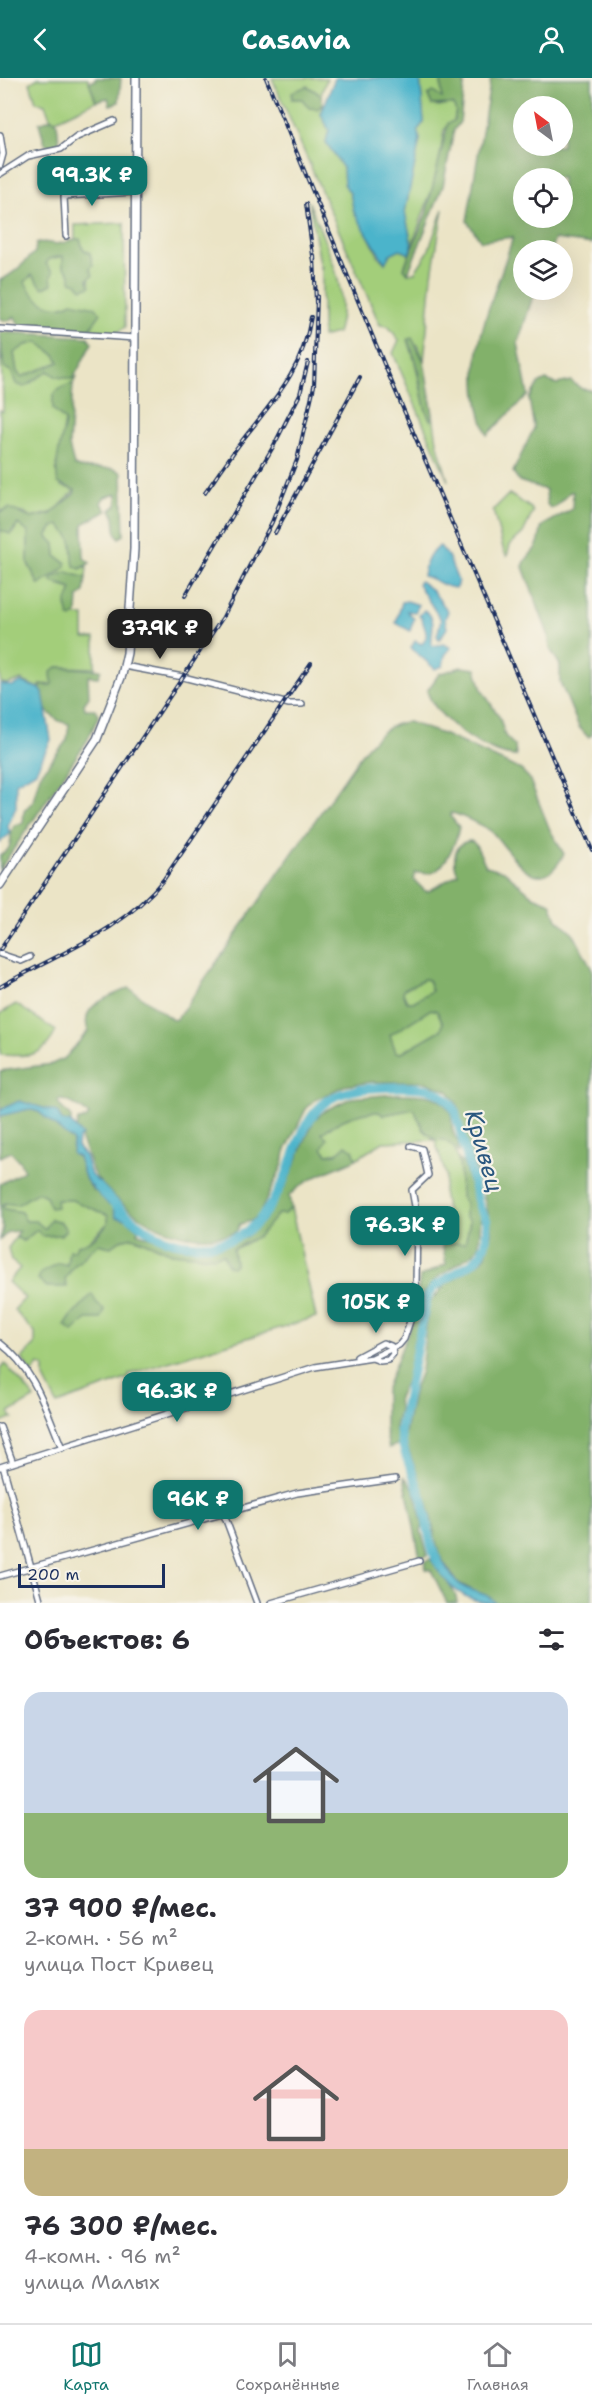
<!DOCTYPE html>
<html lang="ru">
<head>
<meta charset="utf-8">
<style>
	:root { --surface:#fff; --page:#f7f7f7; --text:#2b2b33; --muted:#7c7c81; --line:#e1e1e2; --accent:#0f766e }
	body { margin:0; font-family:"Shantell Sans",sans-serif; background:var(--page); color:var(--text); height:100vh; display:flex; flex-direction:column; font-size:22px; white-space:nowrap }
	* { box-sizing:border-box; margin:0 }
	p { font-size:20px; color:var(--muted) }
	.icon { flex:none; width:33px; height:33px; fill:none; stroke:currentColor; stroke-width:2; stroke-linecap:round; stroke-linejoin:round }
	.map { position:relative; height:1525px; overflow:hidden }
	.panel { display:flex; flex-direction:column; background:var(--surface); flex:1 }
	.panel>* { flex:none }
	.needle { width:39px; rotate:328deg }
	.tools { position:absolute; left:513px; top:18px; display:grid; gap:12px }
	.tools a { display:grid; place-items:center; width:60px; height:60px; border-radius:50%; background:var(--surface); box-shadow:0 6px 24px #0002; font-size:30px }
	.scale { position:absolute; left:18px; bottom:15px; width:147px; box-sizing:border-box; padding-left:6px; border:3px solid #1b2f5e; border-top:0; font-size:16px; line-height:21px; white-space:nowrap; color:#1b2f5e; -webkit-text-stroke:4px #f7f3e8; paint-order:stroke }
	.price { position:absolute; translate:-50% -51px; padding:0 14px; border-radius:12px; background:var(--accent); color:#fff; font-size:20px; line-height:39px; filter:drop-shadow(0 2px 3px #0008) }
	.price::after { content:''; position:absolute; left:50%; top:36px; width:18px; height:14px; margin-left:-9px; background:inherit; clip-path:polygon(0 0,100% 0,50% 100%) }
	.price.active { background:#222; color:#fff }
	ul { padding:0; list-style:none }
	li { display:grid; align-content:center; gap:12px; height:318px; padding:0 24px }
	li span { display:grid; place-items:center; height:186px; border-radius:18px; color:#555 }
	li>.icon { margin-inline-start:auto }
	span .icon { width:108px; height:108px; fill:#fffc; stroke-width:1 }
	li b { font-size:26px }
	h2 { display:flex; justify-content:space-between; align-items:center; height:72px; padding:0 24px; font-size:26px }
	header { display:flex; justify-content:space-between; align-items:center; height:78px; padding:0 24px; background:var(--accent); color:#fff; font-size:27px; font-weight:700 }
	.menu { display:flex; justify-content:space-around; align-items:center; height:84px; border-top:2px solid var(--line); background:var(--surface); font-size:16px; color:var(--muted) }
	.menu a { display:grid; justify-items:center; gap:3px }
	.menu .active { color:var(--accent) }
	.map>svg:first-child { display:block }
	.green { fill:#a3ce7a; stroke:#5f7e6c; stroke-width:1.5 }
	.forest { fill:#82b16a; stroke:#4e7064; stroke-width:1.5; fill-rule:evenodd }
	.water { fill:#4cb4cb; stroke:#347294; stroke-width:1.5 }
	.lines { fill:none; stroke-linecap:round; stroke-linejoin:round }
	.river { stroke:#4cb4cb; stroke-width:9 }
	.minor-casing { stroke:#646e82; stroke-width:8 }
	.major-casing { stroke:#646e82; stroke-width:10 }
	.minor { stroke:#fff; stroke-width:5 }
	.major { stroke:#fff; stroke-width:7 }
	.rail-casing { stroke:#1b2f5e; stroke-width:4 }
	.rail { stroke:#f7f3e8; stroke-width:1.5; stroke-dasharray:4.5; stroke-linecap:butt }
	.labels { text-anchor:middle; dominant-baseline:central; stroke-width:4.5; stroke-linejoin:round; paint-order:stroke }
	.water-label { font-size:24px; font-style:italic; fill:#2a577f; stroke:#f7f3e8 }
</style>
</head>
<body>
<header><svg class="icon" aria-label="back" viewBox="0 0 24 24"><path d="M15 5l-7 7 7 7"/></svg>Casavia<svg class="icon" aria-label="person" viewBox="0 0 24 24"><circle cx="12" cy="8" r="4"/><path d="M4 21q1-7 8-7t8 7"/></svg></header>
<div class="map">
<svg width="592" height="1525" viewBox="0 0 592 1525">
	<rect width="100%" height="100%" fill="#f7f3e8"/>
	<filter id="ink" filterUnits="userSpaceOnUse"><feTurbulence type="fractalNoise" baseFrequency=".0167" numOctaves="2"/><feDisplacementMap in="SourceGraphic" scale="12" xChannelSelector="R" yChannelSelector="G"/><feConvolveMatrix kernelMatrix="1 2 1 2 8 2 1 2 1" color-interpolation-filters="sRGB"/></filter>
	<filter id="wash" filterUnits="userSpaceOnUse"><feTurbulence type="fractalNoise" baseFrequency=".008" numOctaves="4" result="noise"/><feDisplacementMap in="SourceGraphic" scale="24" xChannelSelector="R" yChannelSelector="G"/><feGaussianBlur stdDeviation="1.35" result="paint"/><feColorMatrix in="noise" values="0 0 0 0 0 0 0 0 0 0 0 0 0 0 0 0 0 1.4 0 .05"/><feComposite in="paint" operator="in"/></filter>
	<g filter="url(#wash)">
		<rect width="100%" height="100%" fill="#ebe4c6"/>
		<path class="green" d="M38 0H88L96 23 56 42 50 40 45 26 36 24 30 5Z
			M272 0H327L321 17 307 8 292 21H302L317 31 323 26 321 36 329 52 326 64 343 90 344 106 350 115 354 134 361 143 379 179 385 185 390 176 400 171 409 176 404 190 408 195 415 194 428 174 443 131 432 197 424 283 418 267 410 268C418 288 422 330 431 342L433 336 437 364 448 403 393 275 399 262 388 248 380 247Z
			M420 0H441L442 21 428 18 432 27 439 28 453 25 456 32 454 43 444 52 437 97 412 167 405 134 420 61 417 53 424 44Z
			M309 124C324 165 352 211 337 255L322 259V188L321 191Z
			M124 145 125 249 116 256 87 255 65 229C46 230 33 221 24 204L49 181 64 178 90 209C87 196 93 188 90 175L83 171 80 162 75 161V147Z
			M38 264 56 278 59 285 22 299 17 294 14 275 26 267Z
			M0 266 3 271 2 282 30 306 40 295 48 293 57 299 73 301 76 299 73 306H70L53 331 65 343 61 375 56 386 61 408 75 412 54 434 31 440 24 435 1 432 0 434V332L3 334C4 310 0 289 0 266Z
			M509 416 531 430 533 434 523 455 510 467 507 478 504 474 493 432Z
			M18 446 28 454V486L39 507 54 495 60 494 66 485 56 478 55 466 47 458 53 449 59 446 69 455 75 477 73 484 80 491 87 488 86 500 67 494 53 500 58 507 72 511 66 526 69 538H84V560H95V590L57 589 52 606 40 607V611L21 602 6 606 0 604V452L13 455Z
			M424 901 428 902 432 914 413 924H407L403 915 404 911Z
			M16 926 56 953C43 981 27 978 0 977V936Z
			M431 931 437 933 443 945 441 952 401 975H396L389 957Z
			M414 1031 424 1052 435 1062 442 1061 453 1066C460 1082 465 1120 466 1138L470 1143 466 1165H442V1163L451 1157 443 1114 446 1098 435 1062 383 1064 356 1081 353 1072 327 1076 322 1070V1055C339 1042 357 1034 379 1034L383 1037Z
			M37 1114 56 1122H72L108 1136V1145L84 1167 79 1166 74 1173H69L67 1187 41 1195 67 1206 64 1201 74 1188 98 1166 111 1169 120 1162 133 1159 172 1175 224 1176 228 1188 235 1186 233 1171C253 1164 264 1152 278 1136H284L291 1130 316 1239 129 1296V1300L57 1326 44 1300V1289L38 1287 32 1297 22 1280 35 1267V1255L14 1232 25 1220 8 1204 20 1190 11 1182 8 1170 16 1159 23 1163 37 1152 43 1158 61 1157 25 1143 20 1134 5 1131 2 1128C14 1119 24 1126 37 1114Z
			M5 1286 35 1320 9 1335 13 1340 1 1345 0 1291Z"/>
		<path class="forest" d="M95 0H121L119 24 110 27 108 20 96 23 89 4 96 2Z
			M441 0H465L460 44 454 52 443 108 408 195 404 190 426 136 448 45 454 43 456 33 453 26 432 27 428 17 433 14 442 20Z
			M491 0H592V166L555 161 550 172H524V212H535L518 265 528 317 487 357C458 283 492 229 513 159L481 163 467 143ZM524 28H562V68H524ZM524 100H562V140H524Z
			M307 8 321 17 323 26 317 31 309 30 302 21H292V14Z
			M50 41 56 42C59 51 57 58 60 67L53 69 45 66 39 45Z
			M80 161 83 171 90 175 93 187 90 190 93 197 88 201 90 208 82 211 77 205 71 203 69 194 63 188V178L49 181 46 186 53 194 51 198 52 206 43 210 32 197 25 204C34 222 53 236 72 224L95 229 101 235 87 255 36 251 19 247 15 239 8 243 0 241V202C13 197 25 184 35 174L36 166C46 161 51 168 61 165 68 164 71 161 80 161Z
			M0 254 88 259 92 265 73 301 57 299 48 293 24 309 16 306 11 293 4 290ZM38 264 56 278 59 284 21 299 17 294 14 275 26 267Z
			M412 260 424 283 433 336 431 343C421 327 422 306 417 288 415 279 410 270 408 261Z
			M546 302 557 306 571 303 582 311 592 312V657L588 659 579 649 560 604V587L550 571 548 556 523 489C525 480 529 479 534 472 541 464 539 457 542 448L572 431 573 414H570L555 429 550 430 547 426 546 412 519 403 513 394 534 350 529 321 538 306Z
			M70 306H73L69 368 74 387C89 395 109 385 122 395L124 457 119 460C111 451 118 440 111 432L117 427V416L105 419 101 424 107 433 83 446 84 480 90 485 80 491 74 488C70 466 77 464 59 447L53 449 47 458 55 466 56 478 66 485V489L39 507 28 485V454L18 446 10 456 0 452V434L9 430 31 440 51 436 74 416 75 412 58 405C53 385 62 364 65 343L53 331C51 314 56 312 70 306Z
			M67 494 86 500 84 515 78 519 77 535 72 540 69 539 66 526 72 511 52 504V500Z
			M57 589 101 592 98 599 88 598 89 619 84 626 85 631H95L99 637 87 663 0 791V777C16 770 7 760 14 748L23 745 24 733 33 723 40 697 67 662 69 646 59 643 43 630 40 611 43 606 48 608 52 606 51 594Z
			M461 589 476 591 482 612 500 640 505 658 515 668 516 678C488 678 435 641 427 613L439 596Z
			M408 644 445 657 521 692 529 700 550 752 564 776C538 826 512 775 492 754 489 751 457 735 451 735V739L459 749C457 762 446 788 434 794 428 798 422 794 415 795L414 802 425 813H429L458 796C452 783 453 764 471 763L476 767 486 788 504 793 533 818 551 825 557 841 573 855 592 891V1525H496L457 1504 439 1477 428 1426 404 1360 414 1311 421 1293 429 1225 446 1206 482 1183 486 1177 492 1151 481 1107 461 1051 459 1029 448 1013 425 1004H371L344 1008 315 1022 306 1031 285 1074 283 1086 259 1137 251 1143 240 1146 236 1154C191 1169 147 1150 114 1118 108 1112 96 1102 93 1094 89 1083 85 1071 80 1060L82 1058 76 1051 78 1042 86 1041 89 1037C80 1030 69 1021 58 1022L59 1027 71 1039V1045L67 1046 62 1043 57 1034C37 1028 18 1022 0 1032V993L52 986 65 980 88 953C79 926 109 919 129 910L173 942 177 941 362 675C375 660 387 645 408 644ZM424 901 428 902 432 913 413 924H407L403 915 404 911ZM431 931 437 933 443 945 441 952 401 975 396 974 390 957Z
			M397 1016C420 1017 442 1013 452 1038 451 1046 452 1057 458 1062L459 1074C449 1068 449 1060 435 1062L424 1052 414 1031 383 1037 379 1034C357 1034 339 1042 322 1055L327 1061 322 1070 327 1076H336L346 1067 353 1072 356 1081C332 1093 308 1098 289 1118L291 1130 284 1136H278L259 1158 233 1171 235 1186 232 1189 228 1188 223 1176 214 1179 172 1175 133 1159 120 1162 111 1169 98 1166 74 1188 65 1201 67 1209H47L38 1201 41 1195 59 1185 67 1187 69 1172 74 1173 77 1167C90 1166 99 1156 108 1145V1137L72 1122H56L57 1129 50 1130 46 1118 38 1114 17 1127 5 1125 2 1128 5 1131 21 1134 26 1143H36L45 1151 51 1141 61 1144 66 1152 61 1157 42 1158 37 1152 23 1163 16 1159 19 1153 8 1154 0 1162 3 1150 0 1140V1106L24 1093 20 1084 11 1074 0 1079V1037L29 1031 39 1034 64 1054 73 1063 86 1102 92 1111 113 1127 117 1139 126 1141 138 1151V1155L179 1168 199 1170 214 1169 246 1159 264 1142 286 1107 314 1042 326 1032 351 1020Z
			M459 1082 464 1086 475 1125 481 1134 479 1167 474 1175 437 1200 422 1217 421 1247 414 1263 410 1296 398 1319 399 1332 395 1349 399 1366 389 1370 385 1351V1313L413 1241 420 1199 446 1186 442 1165H465L470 1143 465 1138V1125L461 1119Z
			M92 1216 97 1226 105 1232 101 1241H87L73 1254 65 1248 71 1239Z
			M404 1398 414 1411 423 1448 421 1453 428 1477 420 1480Z
			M431 1481C439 1495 456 1509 457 1525H447L431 1492 426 1491 424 1483Z"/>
		<path class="water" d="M335 0H420L424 44 417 53 420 61 405 134 412 167 409 176 400 171 390 176 385 185 354 134 350 115 344 106 343 90 326 64 329 52 321 36Z
			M440 468 448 478 458 503 456 510C442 510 436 500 423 498 424 487 431 472 440 468Z
			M420 503 432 512 448 533 445 541 447 550 439 562 437 558 441 542 418 506Z
			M407 523 419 527 415 534 407 533 414 541 410 553 396 545 402 524Z
			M424 532C439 541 430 554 432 568L444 566 451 570 445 577 443 588 435 591 411 570 415 563 422 566C431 556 423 550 422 540L419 538Z
			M21 604 40 611 43 615 51 662 36 693 16 705V729L8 748 10 756 0 764V606L12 608Z
			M19 1023 57 1034 62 1043 71 1045 82 1058 78 1061 77 1069 85 1078 91 1097 102 1107 106 1117 122 1129 126 1141 116 1139 113 1127 108 1126 86 1102 78 1079 72 1076 73 1063 39 1034 29 1031 0 1038V1032Z
			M439 1477C446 1489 453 1504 466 1510 478 1515 487 1515 496 1525 464 1525 446 1508 431 1481Z"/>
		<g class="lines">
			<path class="river" d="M98 1109C113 1124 128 1140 146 1151 172 1169 212 1173 241 1157 260 1146 274 1123 283 1104 295 1079 301 1045 322 1027 341 1010 376 1009 400 1009 425 1009 442 1010 455 1033L479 1128 487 1143 486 1163 481 1176 472 1185 434 1209 427 1219 400 1353C403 1379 416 1399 423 1424 428 1446 428 1468 440 1488"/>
		</g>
	</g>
	<g filter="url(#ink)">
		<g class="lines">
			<g class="minor-casing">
				<path id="minor" d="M0 57 3 76 0 87
					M0 96 28 78 61 71 77 59 114 43
					M66 158 64 118 135 114
					M0 251 135 260
					M124 588 183 599 289 626H302
					M0 876 21 883 30 879
					M0 1265C34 1290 46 1331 62 1370
					M357 1279 383 1265 391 1268 393 1276 388 1282 380 1283 372 1280
					M0 1349 13 1385
					M3 1388 41 1525
					M0 1389 315 1289 372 1280 399 1267 404 1261 412 1237 416 1208 417 1139 412 1112 428 1097 422 1071 411 1068
					M223 1434 257 1525
					M0 1498 297 1415 395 1401
					M271 1525 419 1483"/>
			</g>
			<g class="major-casing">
				<path id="major" d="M0 807 97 661 122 597 127 575 134 471 136 0"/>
			</g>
			<use href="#minor" class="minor"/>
			<use href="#major" class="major"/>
			<g class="rail-casing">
				<path id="rail" d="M266 0 384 286 592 772
					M306 126 314 185
					M314 177 316 225
					M205 415C219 395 233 374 248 355 279 316 303 289 311 239
					M275 455 360 299
					M185 518 273 369 300 316 308 284
					M0 872 223 539 272 444 297 382 314 308 317 218
					M0 909C58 875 121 855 164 801L311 585"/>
			</g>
			<use href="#rail" class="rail"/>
		</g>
	</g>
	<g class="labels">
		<g class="water-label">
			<text transform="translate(484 1073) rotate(74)">Кривец</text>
		</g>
	</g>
</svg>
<div class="tools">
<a><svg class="needle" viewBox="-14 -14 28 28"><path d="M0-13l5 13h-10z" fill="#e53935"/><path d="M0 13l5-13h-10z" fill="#7c7c81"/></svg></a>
<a><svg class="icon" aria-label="locate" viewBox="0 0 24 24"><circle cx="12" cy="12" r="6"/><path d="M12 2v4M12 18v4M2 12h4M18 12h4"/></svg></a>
<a><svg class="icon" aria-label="layers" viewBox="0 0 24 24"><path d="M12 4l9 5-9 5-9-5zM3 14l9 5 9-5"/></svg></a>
</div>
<div class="scale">200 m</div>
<b class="price" style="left:92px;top:129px">99.3K ₽</b>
<b class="price active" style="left:160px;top:582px">37.9K ₽</b>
<b class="price" style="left:405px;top:1179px">76.3K ₽</b>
<b class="price" style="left:376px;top:1256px">105K ₽</b>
<b class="price" style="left:177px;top:1345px">96.3K ₽</b>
<b class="price" style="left:198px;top:1453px">96K ₽</b>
</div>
<section class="panel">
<h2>Объектов: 6<svg class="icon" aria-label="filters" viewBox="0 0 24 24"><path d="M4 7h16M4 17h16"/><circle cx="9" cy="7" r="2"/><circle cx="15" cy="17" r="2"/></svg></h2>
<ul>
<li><span style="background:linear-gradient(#c9d6e8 65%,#8fb573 0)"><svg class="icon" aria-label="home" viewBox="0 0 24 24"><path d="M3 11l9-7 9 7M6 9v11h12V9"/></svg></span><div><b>37 900 ₽/мес.</b><p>2-комн. · 56 m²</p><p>улица Пост Кривец</p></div></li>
<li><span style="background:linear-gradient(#f6c9c9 75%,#c2b280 0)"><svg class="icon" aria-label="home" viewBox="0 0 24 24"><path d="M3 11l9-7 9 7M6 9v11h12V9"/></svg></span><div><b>76 300 ₽/мес.</b><p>4-комн. · 96 m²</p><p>улица Малых</p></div></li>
</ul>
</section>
<nav class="menu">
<a class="active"><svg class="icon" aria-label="map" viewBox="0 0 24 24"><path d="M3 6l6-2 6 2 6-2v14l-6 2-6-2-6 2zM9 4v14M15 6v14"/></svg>Карта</a>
<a><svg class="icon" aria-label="saved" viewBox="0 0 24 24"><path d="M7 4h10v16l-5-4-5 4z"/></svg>Сохранённые</a>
<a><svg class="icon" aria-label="home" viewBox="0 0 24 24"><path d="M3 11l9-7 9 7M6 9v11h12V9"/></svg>Главная</a>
</nav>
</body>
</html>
